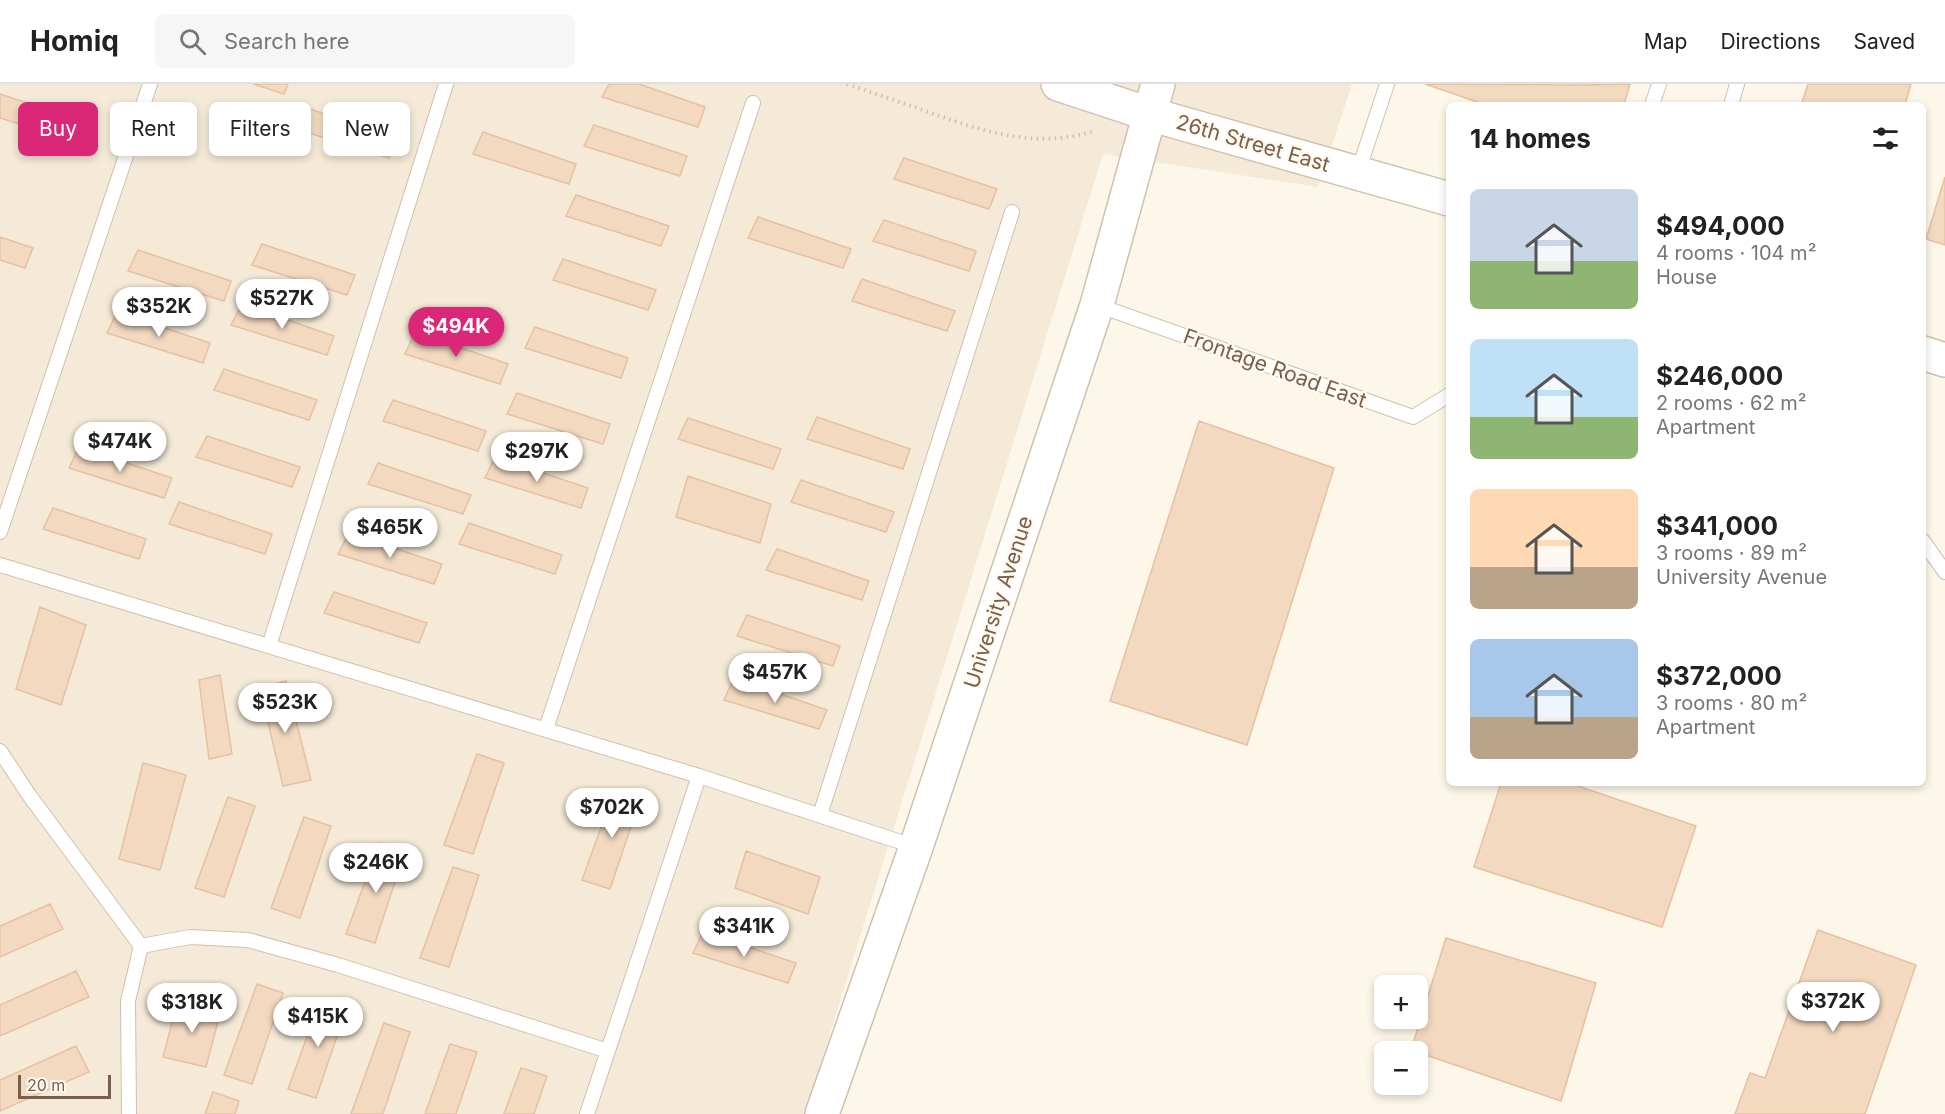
<!DOCTYPE html>
<html lang="en">
<head>
<meta charset="utf-8">
<style>
	:root { --surface:#fff; --page:#f6f6f6; --text:#222; --muted:#767676; --line:#e0e0e0; --accent:#db2777 }
	body { margin:0; font-family:Inter,sans-serif; background:var(--page); color:var(--text); height:100vh; display:flex; flex-direction:column; font-size:22px; white-space:nowrap }
	* { box-sizing:border-box; margin:0 }
	p { font-size:20px; color:var(--muted) }
	.icon { flex:none; width:33px; height:33px; fill:none; stroke:currentColor; stroke-width:2; stroke-linecap:round; stroke-linejoin:round }
	.map { position:relative; flex:1; overflow:hidden }
	.panel { position:absolute; left:1446px; top:18px; width:480px; height:684px; display:flex; flex-direction:column; background:var(--surface); border-radius:9px; box-shadow:0 3px 9px #0003 }
	.panel>* { flex:none }
	.banner { position:absolute; left:18px; top:18px; width:570px; height:54px; display:flex; gap:12px }
	.tools { position:absolute; left:1374px; top:891px; display:grid; gap:12px }
	.tools a { display:grid; place-items:center; width:54px; height:54px; border-radius:9px; background:var(--surface); box-shadow:0 3px 9px #0003; font-size:30px }
	.scale { position:absolute; left:18px; bottom:15px; width:93px; box-sizing:border-box; padding-left:6px; border:3px solid #795f4b; border-top:0; font-size:16px; line-height:21px; white-space:nowrap; color:#795f4b; -webkit-text-stroke:4px #fffaf0; paint-order:stroke }
	.price { position:absolute; translate:-50% -51px; padding:0 14px; border-radius:21px; background:#fff; color:#222; font-size:20px; line-height:39px; filter:drop-shadow(0 2px 3px #0008) }
	.price::after { content:''; position:absolute; left:50%; top:36px; width:18px; height:14px; margin-left:-9px; background:inherit; clip-path:polygon(0 0,100% 0,50% 100%) }
	.price.selected { background:var(--accent); color:#fff }
	ul { padding:0; list-style:none }
	li { display:flex; align-items:center; gap:18px; height:150px; padding:0 24px }
	li span { display:grid; place-items:center; flex:none; width:168px; height:120px; border-radius:9px; color:#555 }
	li>.icon { margin-inline-start:auto }
	span .icon { width:72px; height:72px; fill:#fffc; stroke-width:1 }
	li b { font-size:26px }
	h2 { display:flex; justify-content:space-between; align-items:center; height:72px; padding:0 24px; font-size:26px }
	.tag { padding:0 21px; border-radius:9px; background:var(--surface); box-shadow:0 3px 9px #0003; font-size:21px; line-height:54px }
	.tag.selected { background:var(--accent); color:#fff }
	header { display:flex; align-items:center; gap:36px; box-sizing:border-box; height:84px; padding:0 30px; background:var(--surface); border-bottom:2px solid var(--line) }
	header strong { font-size:28px }
	nav { display:flex; gap:33px; margin-inline-start:auto; font-size:21px }
	.search { width:420px; height:54px; background:var(--page); display:flex; align-items:center; gap:15px; box-sizing:border-box; padding:0 21px; border-radius:9px; color:var(--muted); font-size:22px }
	.map>svg:first-child { display:block }
	.residential { fill:#f5ead7 }
	.building { fill:#f3d9c0; stroke:#e6c1a0; stroke-width:1.5 }
	.lines { fill:none; stroke-linecap:round; stroke-linejoin:round }
	.service-casing { stroke:#d0c0ae; stroke-width:16 }
	.tertiary-casing { stroke:#d0c0ae; stroke-width:36 }
	.secondary-casing { stroke:#d3c1ab; stroke-width:36 }
	.path { stroke:#d9bca2; stroke-width:4; stroke-dasharray:1.5 4.5; stroke-linecap:butt }
	.service { stroke:#fff; stroke-width:14 }
	.tertiary { stroke:#fff; stroke-width:33 }
	.secondary { stroke:#fff; stroke-width:33 }
	.labels { text-anchor:middle; dominant-baseline:central; stroke-width:4.5; stroke-linejoin:round; paint-order:stroke }
	.street-label { font-size:21px; fill:#795f4b; stroke:#fffaf0 }
</style>
</head>
<body>
<header>
<strong>Homiq</strong>
<div class="search"><svg class="icon" aria-label="search" viewBox="0 0 24 24"><circle cx="10" cy="10" r="6"/><path d="M15 15l6 6"/></svg>Search here</div>
<nav><a>Map</a><a>Directions</a><a>Saved</a></nav>
</header>
<div class="map">
<svg width="1945" height="1030" viewBox="0 0 1945 1030">
	<rect width="100%" height="100%" fill="#fdf7e9"/>
	<path class="residential" d="M0 0H1352L1318 103 1103 70 805 1030H0Z"/>
	<path class="building" d="M253 0H288L284 10Z
		M609 0H639L705 23 698 43 602 13Z
		M1425 0 1584 1 1630 0 1624 21H1486Z
		M1808 0H1911L1905 21H1801Z
		M0 10 79 36 71 56 0 34Z
		M304 23 396 54 389 74 293 44Z
		M594 41 687 72 680 92 584 62Z
		M483 48 576 80 569 100 473 70Z
		M904 74 997 105 989 125 894 95Z
		M1945 93V161L1926 155Z
		M576 111 669 142 661 162 566 132Z
		M758 133 851 165 843 184 748 154Z
		M884 136 976 167 969 187 873 157Z
		M0 153 33 164 25 184 0 176Z
		M262 160 355 191 347 211 252 181Z
		M138 166 231 197 224 217 128 187Z
		M563 175 656 206 648 226 553 196Z
		M862 195 955 227 947 247 852 217Z
		M242 220 334 252 327 271 231 241Z
		M117 228 210 259 203 279 107 249Z
		M535 243 628 274 621 294 525 264Z
		M415 248 508 280 500 300 405 270Z
		M224 285 317 316 309 336 214 306Z
		M517 309 610 340 603 360 507 330Z
		M393 316 486 347 478 367 383 337Z
		M817 333 910 365 903 385 807 355Z
		M688 334 781 365 773 385 678 355Z
		M1199 337 1334 384 1247 661 1110 617Z
		M207 352 300 383 292 403 196 373Z
		M79 363 172 394 164 414 69 384Z
		M495 373 588 404 581 424 485 394Z
		M378 379 471 411 463 430 368 400Z
		M688 392 771 420 760 459 676 433Z
		M801 396 894 428 886 448 791 418Z
		M179 418 272 450 265 470 169 440Z
		M53 424 146 455 139 475 43 445Z
		M469 439 562 471 555 490 459 460Z
		M349 449 442 480 434 500 338 470Z
		M777 465 869 497 862 516 766 486Z
		M334 508 427 539 419 559 324 529Z
		M40 523 86 541 61 621 16 605Z
		M747 531 840 562 833 582 737 552Z
		M220 591 232 670 209 675 199 596Z
		M734 594 827 626 819 645 724 616Z
		M286 597 311 696 283 702 260 604Z
		M477 670 504 679 473 770 444 761Z
		M143 679 186 691 160 786 119 775Z
		M1501 699H1569L1696 742 1662 843 1474 783Z
		M615 705 641 713 610 805 582 796Z
		M228 713 255 722 224 813 195 804Z
		M304 733 331 742 300 834 271 824Z
		M379 759 405 767 375 859 346 850Z
		M746 767 820 793 808 830 735 804Z
		M453 783 479 791 449 883 420 874Z
		M50 820 63 845 0 873V842Z
		M1818 846 1916 881 1865 1030H1735L1750 989 1765 994Z
		M703 848 796 879 788 899 693 869Z
		M1446 854 1596 899 1561 1017 1411 966Z
		M76 887 89 913 0 952V921Z
		M257 900 283 909 252 1000 224 991Z
		M321 914 347 923 316 1014 288 1005Z
		M178 916 221 926 206 983 163 973Z
		M384 939 410 948 383 1030H351Z
		M450 960 477 968 456 1030H425Z
		M76 962 89 988 0 1027V996Z
		M521 984 547 992 534 1030H504Z
		M213 1008 239 1017 235 1030H205Z"/>
	<g class="lines">
		<g class="service-casing">
			<path id="service" d="M1652 21 1659 0
				M1731 21 1737 0
				M1358 88 1387 0
				M1097 221 1413 333 1449 311
				M0 448 150 0
				M1923 457 1945 488
				M0 481 699 692 916 763
				M269 562 446 0
				M546 645 753 19
				M0 667 29 711 141 862 128 917 129 1030
				M820 731 1012 128
				M141 862 190 853 248 856 338 881 608 967
				M587 1030 699 692"/>
		</g>
		<g class="tertiary-casing">
			<path id="tertiary" d="M822 1030 916 763 1097 221 1158 0"/>
		</g>
		<g class="secondary-casing">
			<path id="secondary" d="M1058 0 1149 30 1449 115
				M1923 269 1945 276"/>
		</g>
		<path class="path" d="M847 0C875 10 903 19 931 29 985 48 1037 65 1094 47"/>
		<use href="#service" class="service"/>
		<use href="#tertiary" class="tertiary"/>
		<use href="#secondary" class="secondary"/>
	</g>
	<g class="labels">
		<g class="street-label">
			<text transform="translate(1253 59) rotate(16)">26th Street East</text>
			<text transform="translate(1275 284) rotate(20)">Frontage Road East</text>
			<text transform="translate(998 518) rotate(-72)">University Avenue</text>
		</g>
	</g>
</svg>
<div class="tools">
<a>+</a>
<a>−</a>
</div>
<div class="scale">20 m</div>
<b class="price" style="left:282px;top:246px">$527K</b>
<b class="price" style="left:159px;top:254px">$352K</b>
<b class="price selected" style="left:456px;top:274px">$494K</b>
<b class="price" style="left:120px;top:389px">$474K</b>
<b class="price" style="left:537px;top:399px">$297K</b>
<b class="price" style="left:390px;top:475px">$465K</b>
<b class="price" style="left:775px;top:620px">$457K</b>
<b class="price" style="left:285px;top:650px">$523K</b>
<b class="price" style="left:612px;top:755px">$702K</b>
<b class="price" style="left:376px;top:810px">$246K</b>
<b class="price" style="left:744px;top:874px">$341K</b>
<b class="price" style="left:1833px;top:949px">$372K</b>
<b class="price" style="left:192px;top:950px">$318K</b>
<b class="price" style="left:318px;top:964px">$415K</b>
<div class="banner">
<a class="tag selected">Buy</a>
<a class="tag">Rent</a>
<a class="tag">Filters</a>
<a class="tag">New</a>
</div>
<section class="panel">
<h2>14 homes<svg class="icon" aria-label="filters" viewBox="0 0 24 24"><path d="M4 7h16M4 17h16"/><circle cx="9" cy="7" r="2"/><circle cx="15" cy="17" r="2"/></svg></h2>
<ul>
<li><span style="background:linear-gradient(#c9d6e8 60%,#8fb573 0)"><svg class="icon" aria-label="home" viewBox="0 0 24 24"><path d="M3 11l9-7 9 7M6 9v11h12V9"/></svg></span><div><b>$494,000</b><p>4 rooms · 104 m²</p><p>House</p></div></li>
<li><span style="background:linear-gradient(#bfe0f5 65%,#8fb573 0)"><svg class="icon" aria-label="home" viewBox="0 0 24 24"><path d="M3 11l9-7 9 7M6 9v11h12V9"/></svg></span><div><b>$246,000</b><p>2 rooms · 62 m²</p><p>Apartment</p></div></li>
<li><span style="background:linear-gradient(#ffd9b3 65%,#b9a48a 0)"><svg class="icon" aria-label="home" viewBox="0 0 24 24"><path d="M3 11l9-7 9 7M6 9v11h12V9"/></svg></span><div><b>$341,000</b><p>3 rooms · 89 m²</p><p>University Avenue</p></div></li>
<li><span style="background:linear-gradient(#a9c7e8 65%,#b9a48a 0)"><svg class="icon" aria-label="home" viewBox="0 0 24 24"><path d="M3 11l9-7 9 7M6 9v11h12V9"/></svg></span><div><b>$372,000</b><p>3 rooms · 80 m²</p><p>Apartment</p></div></li>
</ul>
</section>
</div>
</body>
</html>
